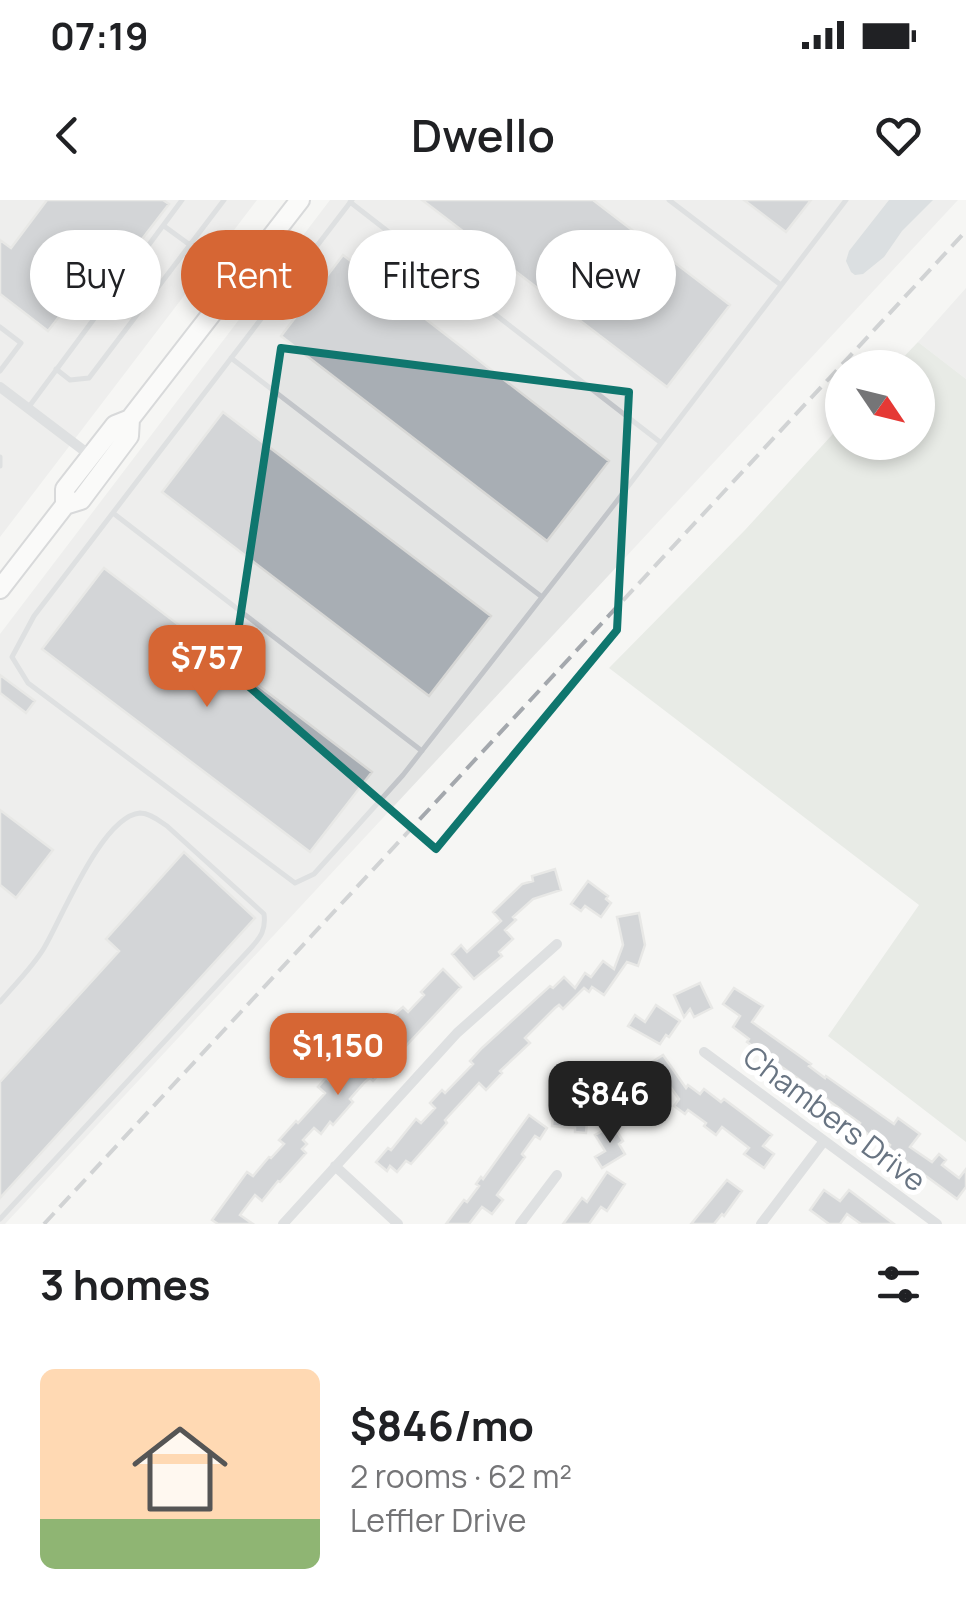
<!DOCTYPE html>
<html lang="en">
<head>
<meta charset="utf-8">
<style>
	:root { --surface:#fff; --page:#f6f6f6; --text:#202124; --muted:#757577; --accent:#d66634 }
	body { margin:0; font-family:Manrope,sans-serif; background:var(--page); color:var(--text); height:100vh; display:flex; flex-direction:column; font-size:38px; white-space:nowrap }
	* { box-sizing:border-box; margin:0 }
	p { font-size:32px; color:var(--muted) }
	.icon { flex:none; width:55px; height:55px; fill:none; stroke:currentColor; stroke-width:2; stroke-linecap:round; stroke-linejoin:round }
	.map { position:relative; height:1024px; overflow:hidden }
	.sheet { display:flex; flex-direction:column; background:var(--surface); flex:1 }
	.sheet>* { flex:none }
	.top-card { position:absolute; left:30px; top:30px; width:908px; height:90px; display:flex; gap:20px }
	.needle { width:65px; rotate:125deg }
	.tools { position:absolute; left:825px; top:150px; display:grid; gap:20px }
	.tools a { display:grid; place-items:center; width:110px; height:110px; border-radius:50%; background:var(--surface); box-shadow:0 5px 15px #0003; font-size:50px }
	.price { position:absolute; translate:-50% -85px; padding:0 22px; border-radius:20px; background:var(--accent); color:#fff; font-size:32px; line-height:65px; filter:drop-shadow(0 2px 5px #0008) }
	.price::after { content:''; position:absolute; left:50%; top:60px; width:30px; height:22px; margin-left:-15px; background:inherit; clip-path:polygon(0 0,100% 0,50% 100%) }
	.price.selected { background:#222; color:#fff }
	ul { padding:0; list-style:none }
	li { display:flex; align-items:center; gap:30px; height:250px; padding:0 40px }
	li span { display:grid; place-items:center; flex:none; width:280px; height:200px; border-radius:15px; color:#555 }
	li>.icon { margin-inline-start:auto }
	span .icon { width:120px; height:120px; fill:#fffc; stroke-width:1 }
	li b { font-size:42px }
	h2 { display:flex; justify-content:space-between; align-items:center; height:120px; padding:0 40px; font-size:42px }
	.pill { padding:0 35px; border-radius:45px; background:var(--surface); box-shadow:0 5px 15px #0003; font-size:35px; line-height:90px }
	.pill.selected { background:var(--accent); color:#fff }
	.status { display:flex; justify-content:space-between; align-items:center; height:70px; padding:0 50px; background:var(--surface); direction:ltr }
	.status svg { height:28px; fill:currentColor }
	header { display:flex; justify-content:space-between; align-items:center; height:130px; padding:0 40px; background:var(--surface); font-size:45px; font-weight:600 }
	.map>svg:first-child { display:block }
	.built { fill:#e4e5e4 }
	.green { fill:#d7ddd5 }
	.water { fill:#bac3c9 }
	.building { fill:#a8aeb4; stroke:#d8d8d6; stroke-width:2.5 }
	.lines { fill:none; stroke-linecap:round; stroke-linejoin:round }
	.primary-casing { stroke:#b4b7bb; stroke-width:22 }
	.service { stroke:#c2c5c9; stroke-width:5 }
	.minor { stroke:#c2c5c9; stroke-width:10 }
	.primary { stroke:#fff; stroke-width:18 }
	.rail { stroke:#a4a8ad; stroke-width:4; stroke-dasharray:15 8; stroke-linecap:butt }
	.marked { fill:none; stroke:#0f766e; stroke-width:8; stroke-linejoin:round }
	.labels { text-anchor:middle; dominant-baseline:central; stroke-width:10; stroke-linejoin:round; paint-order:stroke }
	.street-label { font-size:30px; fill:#687482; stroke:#fff }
</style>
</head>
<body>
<div class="status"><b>07:19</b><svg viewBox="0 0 49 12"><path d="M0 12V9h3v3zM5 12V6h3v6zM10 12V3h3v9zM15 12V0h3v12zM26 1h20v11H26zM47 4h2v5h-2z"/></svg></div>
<header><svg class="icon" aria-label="back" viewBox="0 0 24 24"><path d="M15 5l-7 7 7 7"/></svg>Dwello<svg class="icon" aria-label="heart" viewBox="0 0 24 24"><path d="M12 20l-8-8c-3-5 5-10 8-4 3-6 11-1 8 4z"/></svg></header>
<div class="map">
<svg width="966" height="1024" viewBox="0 0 966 1024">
	<rect width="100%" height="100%" fill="#f6f6f4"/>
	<path class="built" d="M0 0H257L0 337Z
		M330 0H958L5 1024H0V434Z
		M966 88V179L918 142Z"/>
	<path class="green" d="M918 142 966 179V942L828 836 919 705 609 468 745 330 842 224V242H918V168L894 167Z"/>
	<path class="water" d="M889 0H933L902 31 884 57 863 74 855 75 851 72 846 61 849 51Z"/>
	<path class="building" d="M47 0H163L169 4 103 90 88 79 48 131 0 94V40L11 48Z
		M422 0H593L730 105 667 187Z
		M744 0H811L786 32Z
		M343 55 609 261 547 341 281 136Z
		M223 212 491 416 429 496 162 292Z
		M104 368 372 572 310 652 42 449Z
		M0 475 35 501 26 513 0 493Z
		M0 610 53 650 16 698 0 685Z
		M184 652 255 718 0 998V882L119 751 106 739Z
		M555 669 561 690 533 699 513 717 516 720 505 730 513 739 499 752 502 756 474 779 452 754 461 745 467 752 501 721 493 712 522 684 533 681 532 676Z
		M588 681 608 696 606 699 611 703 601 717 585 706 581 711 571 704Z
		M639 713 645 745 638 766 627 762 604 795 592 787 589 792 584 788 563 809 559 805 555 808 525 838 530 843 500 871 502 873 486 890 479 883 445 920 447 923 411 964 406 961 397 972 390 966 387 971 376 962 388 948 391 950 416 919 421 923 435 908 430 903 442 890 445 893 473 864 470 861 482 848 550 786 553 788 564 777 575 788 585 773 591 777 603 761 614 769 623 745 617 717Z
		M443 769 461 787 404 848 401 845 386 860 389 863 373 881 370 878 365 882 350 899 353 902 333 925 330 922 321 934 314 928 303 940 307 944 302 949 306 953 280 982 278 981 262 1001 255 995 240 1015 253 1024H218L212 1020 247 972 253 976 269 957 271 958 284 944 279 940 296 921 298 923 325 893 318 887 326 878 333 884 345 871 349 875 382 838 377 833 383 824 403 807 408 812 424 795 421 792Z
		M700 783 712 808 694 817 690 809 684 817 674 795Z
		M734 788 763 806 752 822 811 864 809 866 825 878 826 876 894 924 898 918 920 934 910 947 932 962 939 954 946 960 942 965 959 978 966 969V987L957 999 888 948 890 945 872 931 869 935 858 926 860 923 747 842 749 839 733 827 740 816 723 804Z
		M656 805 680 821 669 837 666 835 660 844 628 826 635 815 645 822Z
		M663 855 686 888 688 885 700 894 704 889 721 902 724 899 772 935 763 946 774 954 764 968 744 954 749 948 722 927 716 935 704 926 706 923 688 910 685 914 674 906 679 899 666 881 657 887 647 873 650 871 646 866Z
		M555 897 589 900 586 933 575 932V928L552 926Z
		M529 915 547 928 540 939 535 936 522 954 525 957 497 995 503 1000 492 1014 482 1007 469 1024H446L464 1000 467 1002 479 986 476 984 481 977 483 979Z
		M613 925 623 941 619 944 625 954 602 968 595 957 605 951 595 935Z
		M607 972 625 984 607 1011 601 1007 589 1024H563L582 998 587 1002Z
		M727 980 742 991 724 1016 722 1014 714 1024H691Z
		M824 990 840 1001 849 990 894 1024H861L847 1014 840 1024H829L810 1010Z"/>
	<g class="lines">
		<g class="primary-casing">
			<path id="primary" d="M65 305V289L115 225 130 219 300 0
				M0 389 65 305 81 300 129 236 130 219"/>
		</g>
		<path class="service" d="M352 0 34 416 12 457 28 483 295 683 314 674 403 575 610 310 846 0
			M669 0 781 85
			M350 2 660 242
			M164 26 190 45
			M124 79 150 98
			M0 127 21 143 0 171
			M231 158 542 397
			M56 169 70 180 89 178 224 0
			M28 208 182 0
			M0 257V266
			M113 313 422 551
			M0 802C14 785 32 768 44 748 62 718 102 616 140 613 150 613 159 621 167 626L264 714C266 730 261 737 250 749L0 1019"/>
		<path class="minor" d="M0 187 91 256
			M704 852 937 1024
			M335 966 398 1024
			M283 1024 457 833 557 744
			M520 1024 557 975
			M761 1024 824 941"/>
		<use href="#primary" class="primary"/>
		<path class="rail" d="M44 1024 966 31"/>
	</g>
	<path d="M0 0H966V1024H0ZM281 148 629 192 617 430 436 649 232 472Z" fill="#f6f6f4" fill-opacity=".55" fill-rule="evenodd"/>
	<path class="marked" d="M281 148 629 192 617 430 436 649 232 472Z"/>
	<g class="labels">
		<g class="street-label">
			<text transform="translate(835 918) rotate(37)">Chambers Drive</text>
		</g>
	</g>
</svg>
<div class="tools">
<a><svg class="needle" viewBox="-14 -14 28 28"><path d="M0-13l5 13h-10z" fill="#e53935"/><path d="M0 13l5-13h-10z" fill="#757577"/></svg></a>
</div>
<b class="price" style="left:207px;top:510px">$757</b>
<b class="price" style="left:338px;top:898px">$1,150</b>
<b class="price selected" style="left:610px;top:946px">$846</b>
<div class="top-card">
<a class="pill">Buy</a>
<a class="pill selected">Rent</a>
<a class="pill">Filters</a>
<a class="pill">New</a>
</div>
</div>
<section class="sheet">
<h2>3 homes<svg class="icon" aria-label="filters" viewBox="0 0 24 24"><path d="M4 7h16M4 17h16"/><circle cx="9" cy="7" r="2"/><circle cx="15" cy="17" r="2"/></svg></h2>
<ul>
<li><span style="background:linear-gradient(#ffd9b3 75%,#8fb573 0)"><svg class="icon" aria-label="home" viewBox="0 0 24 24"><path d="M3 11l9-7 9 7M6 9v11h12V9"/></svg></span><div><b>$846/mo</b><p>2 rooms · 62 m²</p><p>Leffler Drive</p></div></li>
</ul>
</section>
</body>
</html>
